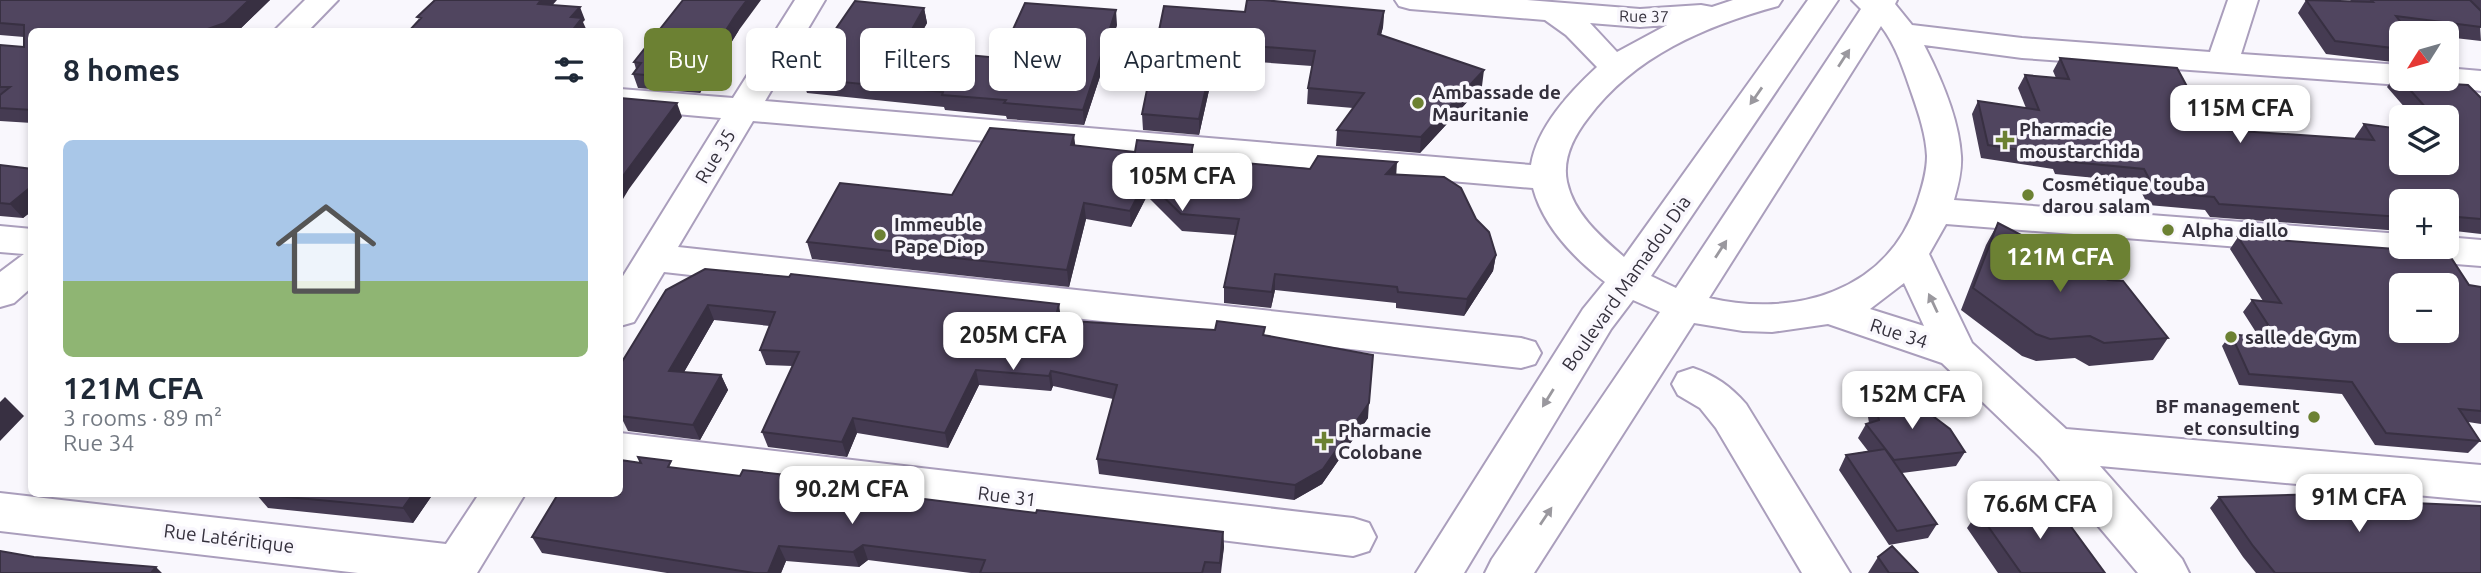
<!DOCTYPE html>
<html lang="en">
<head>
<meta charset="utf-8">
<style>
	:root { --surface:#fff; --page:#f6f6f7; --text:#1f2937; --muted:#747a83; --line:#e0e1e3; --accent:#6c8133 }
	body { margin:0; font-family:Ubuntu,sans-serif; background:var(--page); color:var(--text); height:100vh; display:flex; flex-direction:column; font-size:26px; white-space:nowrap }
	* { box-sizing:border-box; margin:0 }
	p { font-size:23px; color:var(--muted) }
	.icon { flex:none; width:38px; height:38px; fill:none; stroke:currentColor; stroke-width:2; stroke-linecap:round; stroke-linejoin:round }
	.map { position:relative; flex:1; overflow:hidden }
	.sheet { position:absolute; left:28px; top:28px; width:595px; height:469px; display:flex; flex-direction:column; background:var(--surface); border-radius:10px; box-shadow:0 4px 10px #0003 }
	.sheet>* { flex:none }
	.hud { position:absolute; left:644px; top:28px; width:665px; height:63px; display:flex; gap:14px }
	.needle { width:46px; rotate:233deg }
	.tools { position:absolute; left:2389px; top:21px; display:grid; gap:14px }
	.tools a { display:grid; place-items:center; width:70px; height:70px; border-radius:10px; background:var(--surface); box-shadow:0 4px 10px #0003; font-size:35px }
	.price { position:absolute; translate:-50% -60px; padding:0 16px; border-radius:14px; background:#fff; color:#222; font-size:23px; line-height:46px; filter:drop-shadow(0 2px 4px #0008) }
	.price::after { content:''; position:absolute; left:50%; top:42px; width:21px; height:16px; margin-left:-10px; background:inherit; clip-path:polygon(0 0,100% 0,50% 100%) }
	.price.active { background:var(--accent); color:#fff }
	ul { padding:0; list-style:none }
	li { display:grid; align-content:center; gap:14px; height:371px; padding:0 35px }
	li+li { border-top:2px solid var(--line) }
	li span { display:grid; place-items:center; height:217px; border-radius:10px; color:#555 }
	li>.icon { margin-inline-start:auto }
	span .icon { width:126px; height:126px; fill:#fffc; stroke-width:1 }
	li b { font-size:30px }
	h2 { display:flex; justify-content:space-between; align-items:center; height:84px; padding:0 35px; font-size:30px }
	.chip { padding:0 24px; border-radius:10px; background:var(--surface); box-shadow:0 4px 10px #0003; font-size:24px; line-height:63px }
	.chip.active { background:var(--accent); color:#fff }
	.map>svg:first-child { display:block }
	.lines { fill:none; stroke-linecap:round; stroke-linejoin:round }
	.minor-casing { stroke:#aa9ebc; stroke-width:4 }
	.minor { fill:#fff; fill-rule:evenodd }
	.wall { fill:#453b52 }
	.shaded-wall { fill:#383042 }
	.building { fill:#50455f; stroke:#383042; stroke-width:2; fill-rule:evenodd }
	.oneway { fill:#9a989e }
	.poi-dot { fill:#6c8133; stroke:#f9f7fd; stroke-width:2.5 }
	.labels { text-anchor:middle; dominant-baseline:central; stroke-width:7; stroke-linejoin:round; paint-order:stroke }
	.far-street-label { font-size:16px; fill:#34303c; stroke:#f9f7fd }
	.poi-label { font-size:19px; font-weight:bold; fill:#34303c; stroke:#f9f7fd; text-anchor:start }
	.street-label { font-size:19px; fill:#34303c; stroke:#f9f7fd }
</style>
</head>
<body>
<div class="map">
<svg width="2481" height="573" viewBox="0 0 2481 573">
	<rect width="100%" height="100%" fill="#f9f7fd"/>
	<g class="lines">
		<g class="minor-casing">
			<path id="minor" d="M305 0H338L307 32H273Z
				M795 0H825L765 101 1531 165C1537 127 1570 92 1597 67L1566 35 1545 20 1410 9 1399 6 1395 0H1527L1640 9 1701 5 1712 7 1733 0H1782L1778 6C1705 26 1634 56 1588 118 1574 136 1562 158 1567 182 1574 214 1600 236 1624 257L1808 0H1838L1651 276 1676 288 1861 9 1852 0H1897L1895 4 1912 25 2022 38 2210 52 2228 0H2258L2241 54 2401 65V79H2415L2401 85 2022 58 1924 45C1941 78 1959 119 1961 156 1962 171 1958 186 1954 200L2401 234V247H2446V237L2481 240V266L1946 224 1929 254 1972 343 2066 429 2481 465V501L2100 466 2182 559 2189 573H2138L2040 457 1942 363 1828 324 1772 332 1743 331 1694 323 1534 573H1485L1492 559 1660 312 1633 300 1611 329 1464 573H1416L1583 309 1605 282C1575 259 1543 226 1533 188L753 121 678 247 1521 338 1535 342 1541 353 1535 364 1521 368 664 272 634 322 620 326V281L721 118 620 109V89L733 98ZM1590 23 1640 27 1667 25 1617 52ZM1881 26C1896 45 1904 71 1912 94 1919 114 1926 135 1927 156 1927 172 1922 188 1917 203 1887 292 1794 318 1709 298ZM1904 283 1924 326 1870 309Z
				M2446 68 2481 71V91L2434 85 2430 79H2446Z
				M0 226 32 229V287L14 303 0 307V272L24 254 0 252Z
				M1693 368C1716 376 1730 386 1746 404L1850 573H1802L1716 428 1700 408 1678 395 1672 384 1678 373Z
				M620 433 1353 518 1369 523 1376 537 1369 551 1353 556 620 467Z
				M0 493 446 544 479 494H525L477 573H358L0 531Z"/>
		</g>
		<use href="#minor" class="minor"/>
	</g>
	<path class="wall" d="M0 0H270L237 32H32V123L0 121V45L24 47V37L0 35Z
		M2306 0 2352 2 2350 0H2481V10L2479 9 2481 41 2446 37V33H2421L2408 32 2401 33V63L2326 54 2298 13Z
		M924 8 927 23 912 50 1000 58 1117 25 1084 125 1007 119 1006 116 945 110 944 107 807 93 802 78Z
		M1384 11 1383 27 1381 35 1482 86 1420 153 1336 146 1337 130 1353 108 1307 104 1308 88 1312 66 1216 59 1199 135 1143 130 1142 114 1245 12Z
		M739 30 700 93 638 88 633 74 636 69 634 62Z
		M2060 58 2210 129 2355 139V137L2364 124 2446 163V117H2413L2387 87 2396 74 2452 84 2481 98V234L2446 230V201H2401V231L2210 217 2205 210 2148 205 2136 182 2055 174 2053 169 1981 158 1972 114 1978 101 2026 108 2018 88 2025 75 2056 78 2053 71Z
		M1193 145V159L1396 175 1476 219 1496 255 1493 271 1464 316 1396 308V303L1275 290 1271 308 1224 303V287L1235 235 1182 231 1147 196 1131 227 1086 219 1069 287 812 259 807 242 952 195 1075 146 1135 152Z
		M0 165 32 169V211L23 218 0 216Z
		M1998 223 2168 338 2153 360 2089 366 2075 358 2036 361 2022 356 1961 310 1986 245Z
		M2238 237 2481 287V424L2468 422 2480 441 2468 453 2375 445 2342 394 2239 385 2222 346 2231 334 2259 337 2243 312 2252 300 2263 301 2230 249Z
		M666 290 1265 335 1368 418 1322 484 1294 500 1099 474 1097 459 1113 399 1053 386 1051 391 979 385 948 448 857 433 847 457 768 447 762 432 793 366 766 365 760 350 770 326 714 320 684 372 721 375 728 390 700 440 628 431 620 415Z
		M1875 403 1965 452 1956 466 1902 473 1937 524 1928 538 1889 545 1839 470 1846 455 1868 451 1858 438 1866 424 1869 423 1868 417Z
		M674 468 740 476 823 479 826 487 1036 513 1223 532 1224 547 1221 573H971L868 560 859 567 786 561 781 573H667L542 553 532 537Z
		M149 494H221L219 496Z
		M256 494H433L413 523 268 508Z
		M2219 497 2391 502 2481 573H2256L2243 557 2210 508Z
		M1978 512 2059 523 2105 573H1998L1967 528Z
		M1878 557 1918 573H1868Z"/>
	<path class="shaded-wall" d="M249 0H270L237 32H199Z
		M541 0H557L543 16 538 4Z
		M747 0H761L739 30 700 93 695 79 735 16Z
		M580 7 585 20 583 22 587 31 571 32V17Z
		M924 8 927 23 904 64 901 49Z
		M1116 10 1117 25 1084 125 1083 110Z
		M1384 11 1383 27 1377 49 1378 34Z
		M1216 43V59L1199 135V119Z
		M1484 70 1482 86 1420 153 1421 137Z
		M677 103 682 117 629 189 620 204V180Z
		M1074 135 1076 151 1071 145Z
		M1397 162 1396 179 1386 174Z
		M1146 180 1147 196 1131 227 1130 211Z
		M32 186V211L23 218 10 204Z
		M1084 203 1086 219 1069 287 1067 270Z
		M1496 255 1493 271 1464 316 1467 299Z
		M1275 274V290L1271 308 1272 292Z
		M1059 304 1061 319 1058 335 1055 320Z
		M708 305 714 320 676 386 669 371Z
		M976 370 979 385 948 448 945 433Z
		M1051 371 1053 386 1051 391 1049 376Z
		M721 375 728 390 700 440 693 425Z
		M5 397 24 416 0 441V402Z
		M1369 403 1368 418 1322 484 1294 500 1295 485Z
		M853 418 857 433 847 457 842 442Z
		M413 494H433L413 523 403 508Z
		M1223 532 1224 547 1220 573V563Z
		M863 545 868 560 859 567 853 552Z
		M779 546 786 561 781 573H768Z
		M156 567 162 573H151Z"/>
	<path class="building" d="M0 0H249L225 23 199 32 136 30 134 32H32V110L0 108V95L10 87H0V45L24 47V25L0 23Z
		M435 0H541L538 4 580 7 571 17 582 18 571 32H408L421 18 417 17Z
		M683 0H747L735 16 695 79 633 74 641 63 634 62Z
		M1247 0H1263L1384 11 1378 34 1484 70 1421 137 1337 130 1364 93 1308 88 1315 51 1216 43 1199 119 1142 114 1164 6 1245 12Z
		M2306 0 2373 2 2371 0H2470L2481 11V27L2396 16 2409 33H2401V49L2335 41Z
		M855 1 924 8 901 49 1000 58 1025 3 1116 10 1083 110 1004 103 1006 100 942 95 943 92 802 78Z
		M2060 58 2177 68 2210 129 2374 140 2364 124 2401 129V163H2446V134L2450 135 2446 131V117H2434L2396 74H2401V79H2446L2452 84 2468 85 2481 98V219L2446 216V201H2401V217L2219 204 2214 197 2156 192 2144 169 2062 161 2060 156 1988 145 1978 101 2039 110 2025 75 2069 79Z
		M620 98 677 103 620 180Z
		M990 128 1074 135 1071 145 1135 152 1137 140 1193 145 1190 158 1310 169 1318 156 1397 162 1386 174 1444 177 1461 188 1476 219 1489 232 1496 255 1467 299 1398 292 1397 287 1275 274 1272 292 1224 287 1239 219 1181 214 1146 180 1130 211 1084 203 1067 270 807 242 840 183 952 195Z
		M0 165 32 169V186L10 204 0 203Z
		M1998 223 2108 280 2123 281 2168 338 2104 343 2090 336 2050 339 2036 334 1973 288Z
		M2238 237 2448 253 2469 285 2481 287V411L2459 409 2480 441 2386 433 2352 382 2249 374 2231 334 2278 340 2252 300 2281 303ZM2401 285H2446V331H2401Z
		M705 269 789 277 791 274 1059 304 1055 320 1215 330 1217 321 1265 327 1263 335 1373 355 1369 403 1323 469 1295 485 1097 459 1117 385 1051 371 1049 376 976 370 945 433 853 418 842 442 762 432 799 352 760 350 775 312 708 305 669 371 721 375 693 425 620 416V365L666 290Z
		M1909 398 1950 429 1965 452 1894 460 1866 424 1879 420 1875 403Z
		M1885 449 1937 524 1897 531 1846 455Z
		M638 457 671 461 668 467 740 476 743 470 823 479 820 486 1036 513 1037 510 1223 532 1220 563 1205 562 1202 573H980L985 560 863 545 853 552 779 546 768 573H754L532 537 558 494H620V460L641 463Z
		M256 494H413L403 508Z
		M2324 494 2391 502 2481 506V573H2275L2253 546 2219 497Z
		M2041 502 2059 523 2069 524 2105 573H2021L1978 512Z
		M1892 546 1918 573H1889L1878 557Z
		M0 551 34 557 156 567 151 573H0Z"/>
	<defs><path id="oneway-solid" d="M-6-.8H1V-3.2L6.5 0L1 3.2V.8H-6Z" transform="scale(1.75)"/></defs>
	<g class="oneway">
		<use href="#oneway-solid" transform="translate(1844 58) rotate(-57)"/>
		<use href="#oneway-solid" transform="translate(1756 96) rotate(125)"/>
		<use href="#oneway-solid" transform="translate(1721 249) rotate(-57)"/>
		<use href="#oneway-solid" transform="translate(1933 303) rotate(-115)"/>
		<use href="#oneway-solid" transform="translate(1548 398) rotate(122)"/>
		<use href="#oneway-solid" transform="translate(1546 516) rotate(-56)"/>
	</g>
	<g class="poi-dot">
		<circle cx="1418" cy="103" r="7"/>
		<path d="M2001.5 129.5h7v7h7v7h-7v7h-7v-7h-7v-7h7z"/>
		<circle cx="2028" cy="195" r="7"/>
		<circle cx="2168" cy="230" r="7"/>
		<circle cx="880" cy="235" r="7"/>
		<circle cx="2231" cy="337" r="7"/>
		<circle cx="2314" cy="417" r="7"/>
		<path d="M1320.5 430.5h7v7h7v7h-7v7h-7v-7h-7v-7h7z"/>
	</g>
	<g class="labels">
		<g class="far-street-label">
			<text transform="translate(1644 16) rotate(1)">Rue 37</text>
		</g>
		<g class="poi-label">
			<text x="1432" y="92">Ambassade de<tspan x="1432" dy="22">Mauritanie</tspan></text>
			<text x="2019" y="129">Pharmacie<tspan x="2019" dy="22">moustarchida</tspan></text>
			<text x="2042" y="184">Cosmétique touba<tspan x="2042" dy="22">darou salam</tspan></text>
			<text x="894" y="224">Immeuble<tspan x="894" dy="22">Pape Diop</tspan></text>
			<text x="2182" y="230">Alpha diallo</text>
			<text x="2245" y="337">salle de Gym</text>
			<text x="2300" y="406" text-anchor="end">BF management<tspan x="2300" dy="22">et consulting</tspan></text>
			<text x="1338" y="430">Pharmacie<tspan x="1338" dy="22">Colobane</tspan></text>
		</g>
		<g class="street-label">
			<text transform="translate(715 156) rotate(-59)">Rue 35</text>
			<text transform="translate(1626 283) rotate(-55)">Boulevard Mamadou Dia</text>
			<text transform="translate(1899 333) rotate(18)">Rue 34</text>
			<text transform="translate(1007 496) rotate(7)">Rue 31</text>
			<text transform="translate(229 538) rotate(7)">Rue Latéritique</text>
		</g>
	</g>
</svg>
<div class="tools">
<a><svg class="needle" viewBox="-14 -14 28 28"><path d="M0-13l5 13h-10z" fill="#e53935"/><path d="M0 13l5-13h-10z" fill="#747a83"/></svg></a>
<a><svg class="icon" aria-label="layers" viewBox="0 0 24 24"><path d="M12 4l9 5-9 5-9-5zM3 14l9 5 9-5"/></svg></a>
<a>+</a>
<a>−</a>
</div>
<b class="price" style="left:2240px;top:145px">115M CFA</b>
<b class="price" style="left:1182px;top:213px">105M CFA</b>
<b class="price active" style="left:2060px;top:294px">121M CFA</b>
<b class="price" style="left:1013px;top:372px">205M CFA</b>
<b class="price" style="left:1912px;top:431px">152M CFA</b>
<b class="price" style="left:852px;top:526px">90.2M CFA</b>
<b class="price" style="left:2359px;top:534px">91M CFA</b>
<b class="price" style="left:2040px;top:541px">76.6M CFA</b>
<div class="hud">
<a class="chip active">Buy</a>
<a class="chip">Rent</a>
<a class="chip">Filters</a>
<a class="chip">New</a>
<a class="chip">Apartment</a>
</div>
<section class="sheet">
<h2>8 homes<svg class="icon" aria-label="filters" viewBox="0 0 24 24"><path d="M4 7h16M4 17h16"/><circle cx="9" cy="7" r="2"/><circle cx="15" cy="17" r="2"/></svg></h2>
<ul>
<li><span style="background:linear-gradient(#a9c7e8 65%,#8fb573 0)"><svg class="icon" aria-label="home" viewBox="0 0 24 24"><path d="M3 11l9-7 9 7M6 9v11h12V9"/></svg></span><div><b>121M CFA</b><p>3 rooms · 89 m²</p><p>Rue 34</p></div></li>
</ul>
</section>
</div>
</body>
</html>
